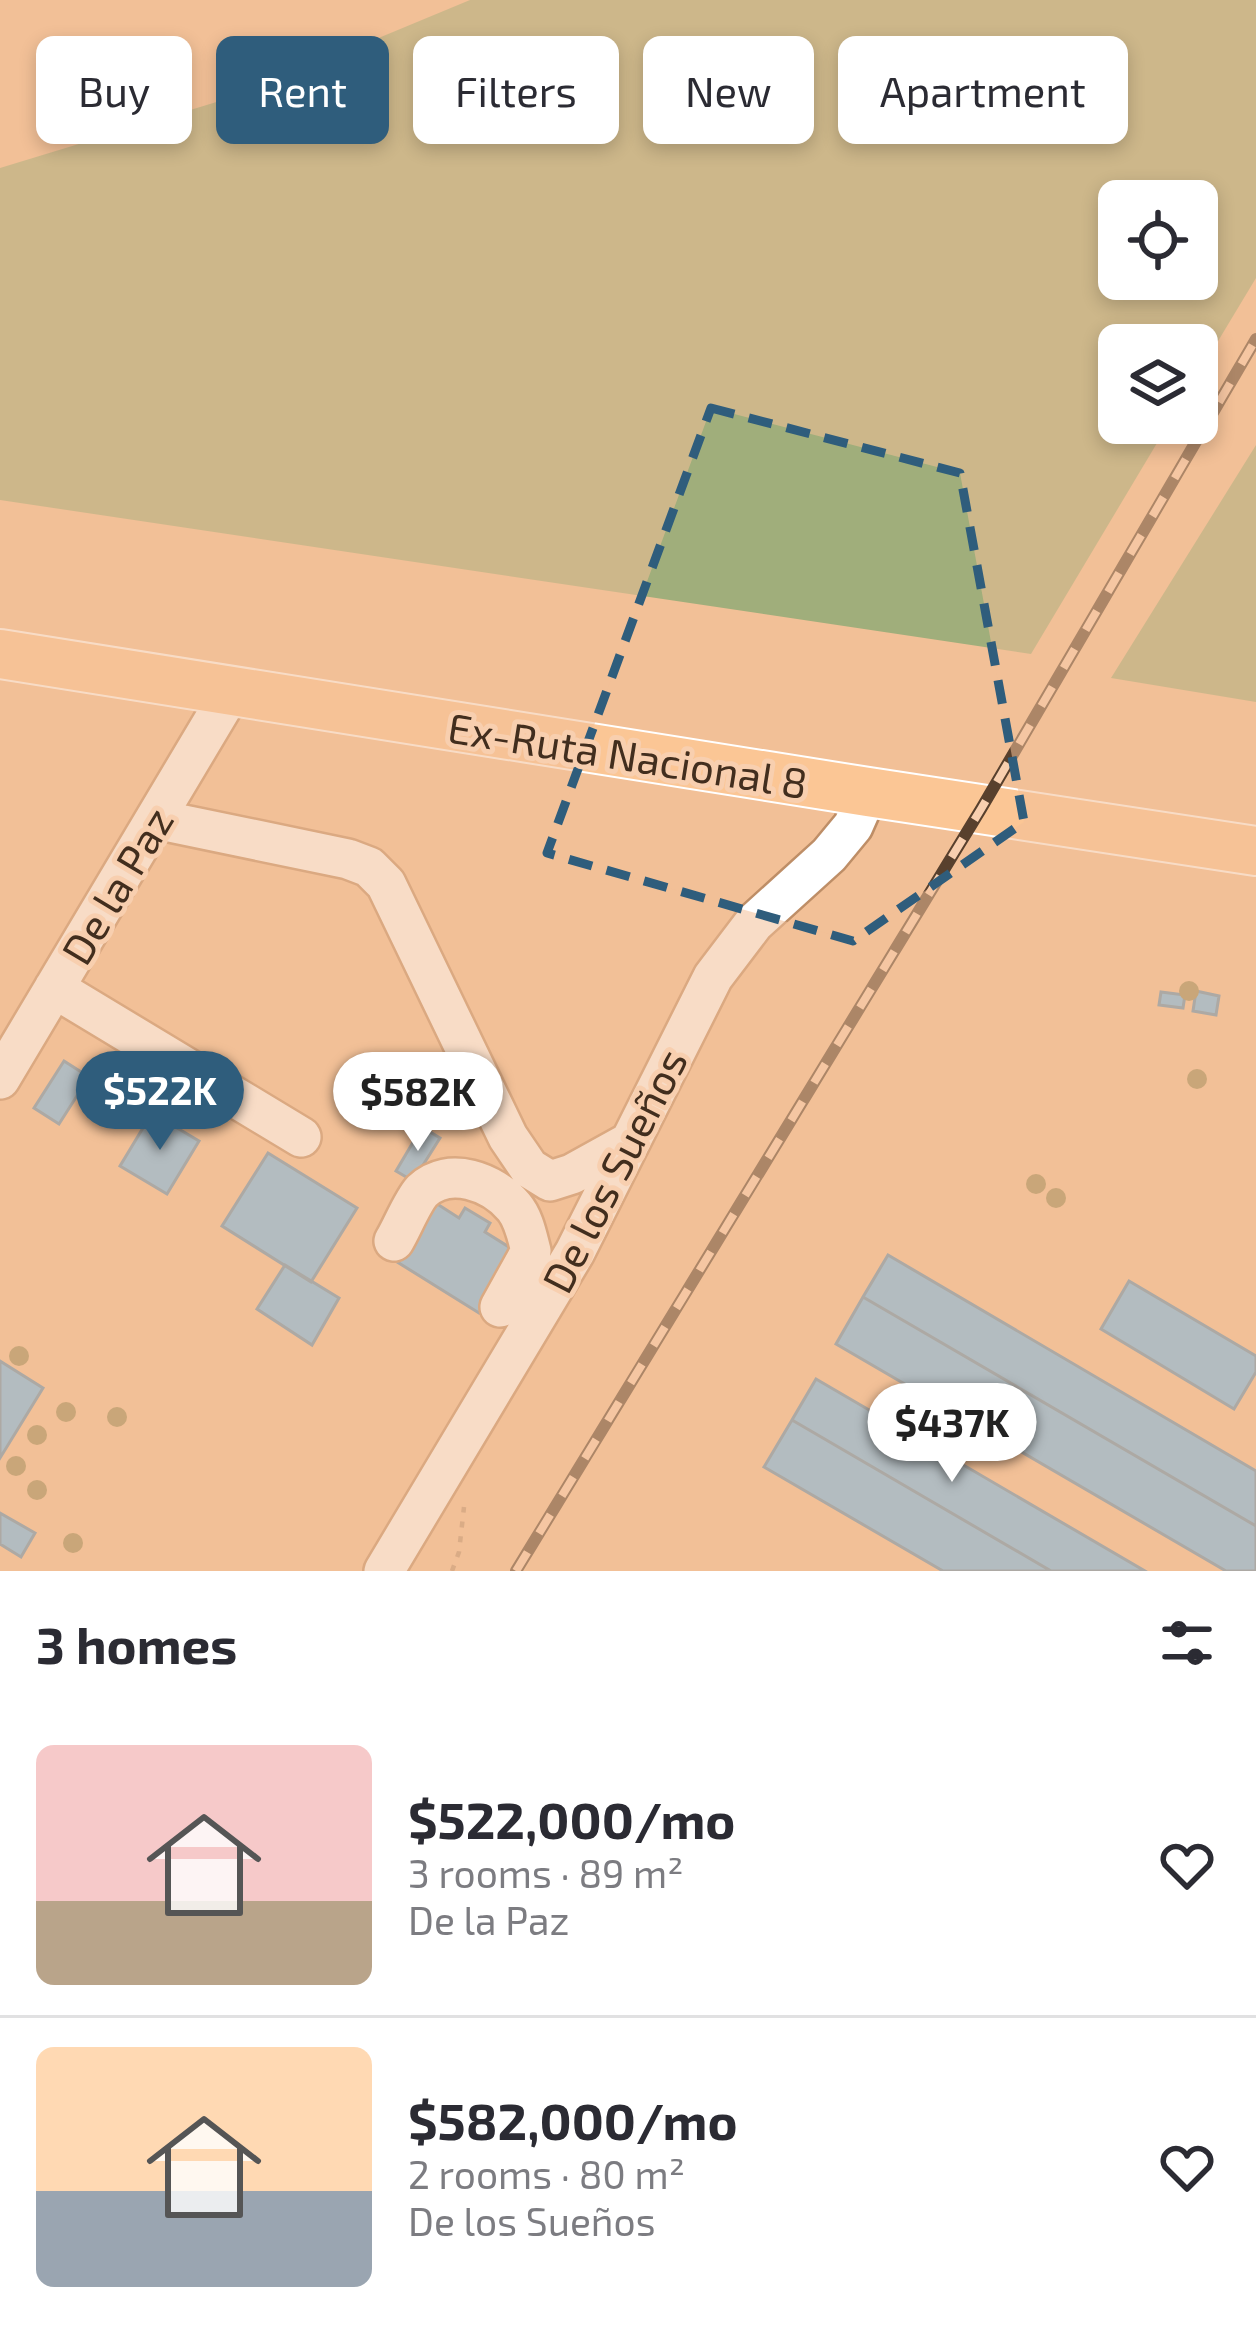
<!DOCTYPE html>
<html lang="en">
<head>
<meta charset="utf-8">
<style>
	:root { --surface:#fff; --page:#f7f7f7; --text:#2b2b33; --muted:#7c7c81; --line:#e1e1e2; --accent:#2f5d7c }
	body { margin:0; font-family:"Exo 2",sans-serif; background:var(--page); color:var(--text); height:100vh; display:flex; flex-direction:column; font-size:45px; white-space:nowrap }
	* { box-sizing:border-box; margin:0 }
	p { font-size:39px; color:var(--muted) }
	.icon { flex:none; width:66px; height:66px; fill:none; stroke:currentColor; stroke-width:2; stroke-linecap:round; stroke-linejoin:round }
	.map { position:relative; height:1571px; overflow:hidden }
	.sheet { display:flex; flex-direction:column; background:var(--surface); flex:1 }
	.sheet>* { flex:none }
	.hud { position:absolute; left:36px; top:36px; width:1185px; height:108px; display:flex; gap:24px }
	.tools { position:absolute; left:1098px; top:180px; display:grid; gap:24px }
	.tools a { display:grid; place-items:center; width:120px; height:120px; border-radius:18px; background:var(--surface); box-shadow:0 6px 18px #0003; font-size:60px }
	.price { position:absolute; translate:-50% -102px; padding:0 27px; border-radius:42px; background:#fff; color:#222; font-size:39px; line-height:78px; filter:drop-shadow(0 3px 6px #0008) }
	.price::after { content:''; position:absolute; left:50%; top:72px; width:36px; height:27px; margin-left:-18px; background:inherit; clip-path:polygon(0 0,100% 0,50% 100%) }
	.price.current { background:var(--accent); color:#fff }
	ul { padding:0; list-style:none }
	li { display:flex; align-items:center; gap:36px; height:300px; padding:0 36px }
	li+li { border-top:3px solid var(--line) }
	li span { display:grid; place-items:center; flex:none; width:336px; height:240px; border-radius:18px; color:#555 }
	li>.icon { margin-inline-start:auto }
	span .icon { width:144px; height:144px; fill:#fffc; stroke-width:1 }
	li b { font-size:51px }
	h2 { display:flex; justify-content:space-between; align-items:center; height:144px; padding:0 36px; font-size:51px }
	.chip { padding:0 42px; border-radius:18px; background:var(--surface); box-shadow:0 6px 18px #0003; font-size:42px; line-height:108px }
	.chip.current { background:var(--accent); color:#fff }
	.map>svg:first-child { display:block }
	.green { fill:#a0ae7b; fill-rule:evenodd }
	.building { fill:#66b9f1; stroke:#598eb3; stroke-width:3 }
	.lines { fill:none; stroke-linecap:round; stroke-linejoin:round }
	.minor-casing { stroke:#be8e67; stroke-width:44 }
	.major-casing { stroke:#fff; stroke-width:52 }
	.path { stroke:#bc9472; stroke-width:4.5; stroke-dasharray:6 9; stroke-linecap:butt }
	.minor { stroke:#fff; stroke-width:39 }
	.major { stroke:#fbc695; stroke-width:48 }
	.rail-casing { stroke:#58402d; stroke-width:12 }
	.rail { stroke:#f8cfaf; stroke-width:8; stroke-dasharray:22; stroke-linecap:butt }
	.tree { fill:#988854 }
	.marked { fill:none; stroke:#2f5d7c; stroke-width:9; stroke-dasharray:24 15; stroke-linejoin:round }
	.labels { text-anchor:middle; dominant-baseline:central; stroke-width:10; stroke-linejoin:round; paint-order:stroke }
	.street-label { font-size:42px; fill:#422e1e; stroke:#f8cfaf }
</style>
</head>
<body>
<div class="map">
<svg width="1256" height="1571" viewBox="0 0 1256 1571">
	<rect width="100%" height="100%" fill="#f2c097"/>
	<path class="green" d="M470 0H1256V278L1197 376V345H1119V423H1169L1031 654 0 500V168L246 93ZM1119 201H1197V279H1119Z
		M1256 445V702L1111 678Z"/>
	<path class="building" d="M1196 991 1219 996 1216 1015 1193 1011Z
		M1161 992 1185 995 1183 1008 1159 1005Z
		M64 1061 89 1077 59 1124 34 1108Z
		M152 1113 199 1141 167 1194 120 1166Z
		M422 1127 440 1138 413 1181 396 1171Z
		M268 1153 357 1208 311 1282 222 1226Z
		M431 1200 459 1218 465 1208 490 1223 485 1232 517 1252 479 1313 394 1260Z
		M888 1255 1256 1471V1526L863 1297Z
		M285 1265 339 1298 312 1345 257 1309Z
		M1129 1281 1256 1356V1372L1234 1409 1101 1329Z
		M863 1297 1256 1526V1571H1226L836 1344Z
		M0 1361 43 1388 0 1458Z
		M816 1379 1145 1571H1051L792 1420Z
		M792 1420 1051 1571H943L764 1467Z
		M0 1513 35 1533 21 1557 0 1544Z"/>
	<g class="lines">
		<g class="minor-casing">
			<path id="minor" d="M155 819 348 859 369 867 386 884 508 1137 529 1168 550 1181 572 1174 628 1143
				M54 988 301 1137
				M0 1079 232 690
				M394 1241C402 1228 412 1202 422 1191 449 1165 493 1182 514 1207 524 1219 527 1236 531 1251L500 1307
				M384 1571 575 1252 713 977 754 923 829 855 853 826 868 792"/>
		</g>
		<g class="major-casing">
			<path id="major" d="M0 654 868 792 1256 851"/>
		</g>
		<path class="path" d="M452 1571 459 1552 464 1507"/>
		<use href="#minor" class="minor"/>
		<use href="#major" class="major"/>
		<g class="rail-casing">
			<path id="rail" d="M516 1571 981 809 1256 339"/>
		</g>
		<use href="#rail" class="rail"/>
	</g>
	<g class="tree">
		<circle cx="1189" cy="991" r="10"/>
		<circle cx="1197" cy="1079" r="10"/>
		<circle cx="1036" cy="1184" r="10"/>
		<circle cx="1056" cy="1198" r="10"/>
		<circle cx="19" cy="1356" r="10"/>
		<circle cx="66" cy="1412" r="10"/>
		<circle cx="117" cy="1417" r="10"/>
		<circle cx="37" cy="1435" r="10"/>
		<circle cx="16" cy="1466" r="10"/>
		<circle cx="37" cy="1490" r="10"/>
		<circle cx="73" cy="1543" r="10"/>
	</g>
	<path d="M0 0H1256V1571H0ZM711 408 960 473 1024 822 853 941 547 853Z" fill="#f2c097" fill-opacity=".55" fill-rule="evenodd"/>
	<path class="marked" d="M711 408 960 473 1024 822 853 941 547 853Z"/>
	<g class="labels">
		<g class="street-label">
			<text transform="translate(628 754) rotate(9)">Ex-Ruta Nacional 8</text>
			<text transform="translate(116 885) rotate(-59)">De la Paz</text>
			<text transform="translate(613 1170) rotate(-63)">De los Sueños</text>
		</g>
	</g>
</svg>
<div class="tools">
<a><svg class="icon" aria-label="locate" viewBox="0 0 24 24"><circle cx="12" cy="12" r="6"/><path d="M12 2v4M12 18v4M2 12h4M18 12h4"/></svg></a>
<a><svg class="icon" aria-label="layers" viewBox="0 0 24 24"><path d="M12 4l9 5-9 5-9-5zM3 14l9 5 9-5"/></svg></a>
</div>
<b class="price current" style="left:160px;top:1153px">$522K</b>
<b class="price" style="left:418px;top:1154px">$582K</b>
<b class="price" style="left:952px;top:1485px">$437K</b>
<div class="hud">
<a class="chip">Buy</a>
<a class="chip current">Rent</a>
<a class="chip">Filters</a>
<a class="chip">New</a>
<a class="chip">Apartment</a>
</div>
</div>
<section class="sheet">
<h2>3 homes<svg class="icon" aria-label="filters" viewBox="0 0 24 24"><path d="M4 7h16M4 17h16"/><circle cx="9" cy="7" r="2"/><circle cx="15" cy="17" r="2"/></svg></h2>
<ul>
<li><span style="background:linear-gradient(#f6c9c9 65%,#b9a48a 0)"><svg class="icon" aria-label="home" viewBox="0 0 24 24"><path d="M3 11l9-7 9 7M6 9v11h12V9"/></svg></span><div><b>$522,000/mo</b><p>3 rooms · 89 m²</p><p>De la Paz</p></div><svg class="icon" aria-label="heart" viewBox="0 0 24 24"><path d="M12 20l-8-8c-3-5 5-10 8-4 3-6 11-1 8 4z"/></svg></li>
<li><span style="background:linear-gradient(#ffd9b3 60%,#9aa5b1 0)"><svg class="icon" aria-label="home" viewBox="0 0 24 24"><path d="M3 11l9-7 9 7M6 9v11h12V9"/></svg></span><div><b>$582,000/mo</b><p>2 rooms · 80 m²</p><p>De los Sueños</p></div><svg class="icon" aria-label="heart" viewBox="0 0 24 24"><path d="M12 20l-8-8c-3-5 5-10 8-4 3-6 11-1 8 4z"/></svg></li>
</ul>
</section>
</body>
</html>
